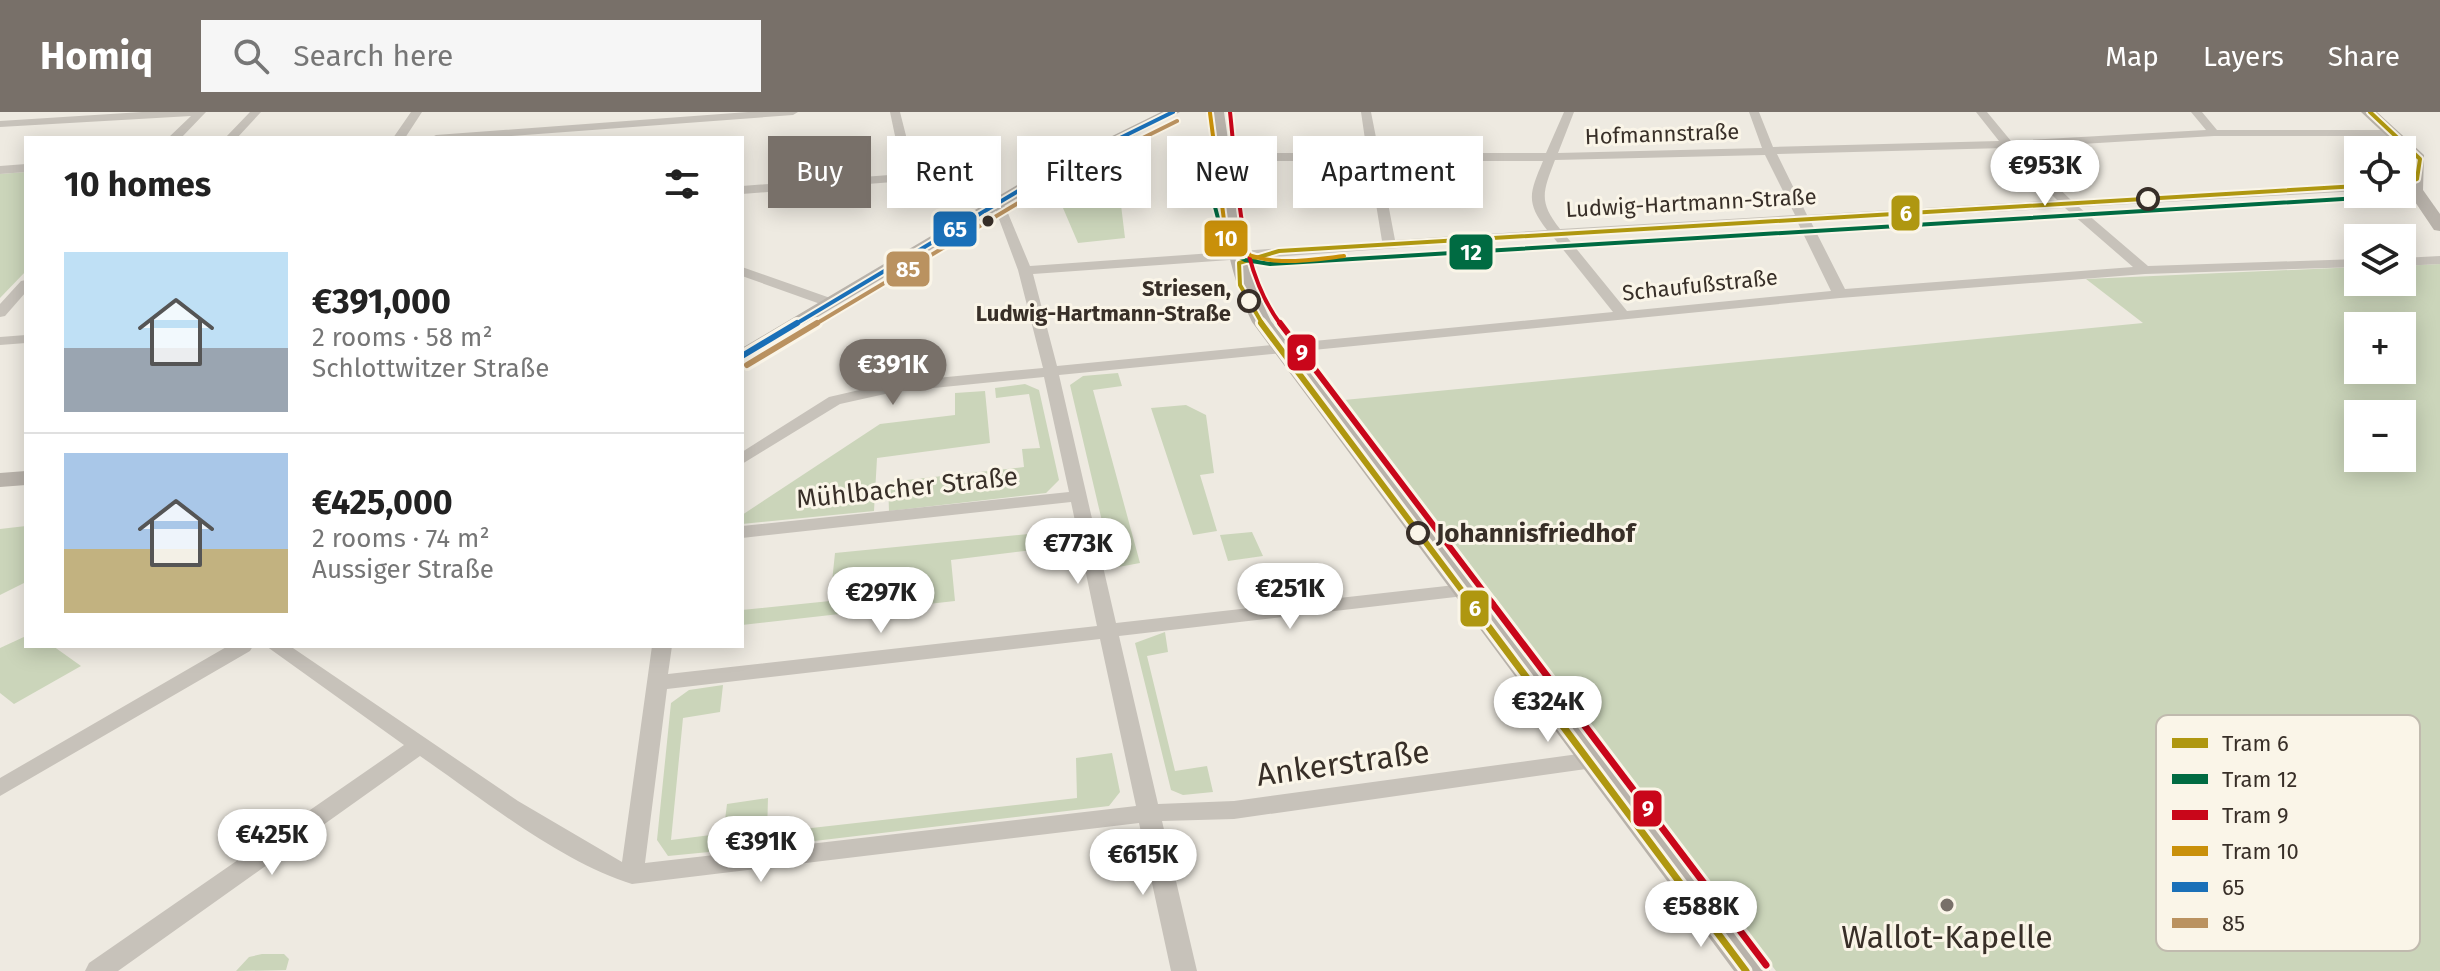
<!DOCTYPE html>
<html lang="en">
<head>
<meta charset="utf-8">
<style>
	:root { --surface:#fff; --page:#f6f6f6; --text:#222; --muted:#767676; --line:#e0e0e0; --accent:#787069 }
	body { margin:0; font-family:"Fira Sans",sans-serif; background:var(--page); color:var(--text); height:100vh; display:flex; flex-direction:column; font-size:30px; white-space:nowrap }
	* { box-sizing:border-box; margin:0 }
	p { font-size:26px; color:var(--muted) }
	.icon { flex:none; width:44px; height:44px; fill:none; stroke:currentColor; stroke-width:2; stroke-linecap:round; stroke-linejoin:round }
	.map { position:relative; flex:1; overflow:hidden }
	.sheet { position:absolute; left:24px; top:24px; width:720px; height:512px; display:flex; flex-direction:column; background:var(--surface); border-radius:0px; box-shadow:0 4px 20px #0003 }
	.sheet>* { flex:none }
	.guide { position:absolute; left:768px; top:24px; width:760px; height:72px; display:flex; gap:16px }
	.buttons { position:absolute; left:2344px; top:24px; display:grid; gap:16px }
	.buttons a { display:grid; place-items:center; width:72px; height:72px; border-radius:0px; background:var(--surface); box-shadow:0 4px 20px #0003; font-size:40px }
	.price { position:absolute; translate:-50% -68px; padding:0 18px; border-radius:28px; background:#fff; color:#222; font-size:26px; line-height:52px; filter:drop-shadow(0 2px 4px #0008) }
	.price::after { content:''; position:absolute; left:50%; top:48px; width:24px; height:18px; margin-left:-12px; background:inherit; clip-path:polygon(0 0,100% 0,50% 100%) }
	.price.selected { background:var(--accent); color:#fff }
	ul { padding:0; list-style:none }
	li { display:flex; align-items:center; gap:24px; height:200px; padding:0 40px }
	li+li { border-top:2px solid var(--line) }
	li span { display:grid; place-items:center; flex:none; width:224px; height:160px; border-radius:0px; color:#555 }
	li>.icon { margin-inline-start:auto }
	span .icon { width:96px; height:96px; fill:#fffc; stroke-width:1 }
	li b { font-size:34px }
	h2 { display:flex; justify-content:space-between; align-items:center; height:96px; padding:0 40px; font-size:34px }
	.chip { padding:0 28px; border-radius:0px; background:var(--surface); box-shadow:0 4px 20px #0003; font-size:28px; line-height:72px }
	.chip.selected { background:var(--accent); color:#fff }
	header { display:flex; align-items:center; gap:48px; box-sizing:border-box; height:112px; padding:0 40px; background:var(--accent); color:#fff }
	header strong { font-size:38px }
	nav { display:flex; gap:44px; margin-inline-start:auto; font-size:28px }
	.search { width:560px; height:72px; background:var(--page); display:flex; align-items:center; gap:20px; box-sizing:border-box; padding:0 28px; border-radius:0px; color:var(--muted); font-size:30px }
	.map>svg:first-child { display:block }
	.green { fill:#cbd5ba; fill-rule:evenodd }
	.lines { fill:none; stroke-linecap:round; stroke-linejoin:round }
	.minor { fill:#c7c2ba; fill-rule:evenodd }
	.secondary { fill:#b8b2aa; fill-rule:evenodd }
	.bus-1-far1-casing { stroke:#faf5e8; stroke-width:8 }
	.bus-1-casing { stroke:#faf5e8; stroke-width:12 }
	.bus-2-far1-casing { stroke:#faf5e8; stroke-width:8 }
	.bus-2-casing { stroke:#faf5e8; stroke-width:12 }
	.bus-1-far1 { stroke:#1a70b8; stroke-width:4 }
	.bus-1 { stroke:#1a70b8; stroke-width:6 }
	.bus-2-far1 { stroke:#ba9260; stroke-width:4 }
	.bus-2 { stroke:#ba9260; stroke-width:6 }
	.tram-1-far2-casing { stroke:#faf5e8; stroke-width:8 }
	.tram-1-far1-casing { stroke:#faf5e8; stroke-width:12 }
	.tram-1-casing { stroke:#faf5e8; stroke-width:13 }
	.tram-2-casing { stroke:#faf5e8; stroke-width:8 }
	.tram-3-far2-casing { stroke:#faf5e8; stroke-width:8 }
	.tram-3-far1-casing { stroke:#faf5e8; stroke-width:12 }
	.tram-3-casing { stroke:#faf5e8; stroke-width:13 }
	.tram-4-casing { stroke:#faf5e8; stroke-width:8 }
	.tram-1-far2 { stroke:#af9710; stroke-width:4 }
	.tram-1-far1 { stroke:#af9710; stroke-width:6 }
	.tram-1 { stroke:#af9710; stroke-width:7 }
	.tram-2 { stroke:#006b42; stroke-width:4 }
	.tram-3-far2 { stroke:#c9061a; stroke-width:4 }
	.tram-3-far1 { stroke:#c9061a; stroke-width:6 }
	.tram-3 { stroke:#c9061a; stroke-width:7 }
	.tram-4 { stroke:#c9900a; stroke-width:4 }
	.stop-dot { fill:#faf5e8; stroke:#382f28; stroke-width:4 }
	.bus-dot { fill:#382f28; stroke:#faf5e8; stroke-width:3 }
	.poi-dot { fill:#787069; stroke:#faf5e8; stroke-width:3 }
	.labels { text-anchor:middle; dominant-baseline:central; stroke-width:6; stroke-linejoin:round; paint-order:stroke }
	.far-street-label { font-size:22px; fill:#382f28; stroke:#faf5e8 }
	.far-stop-label { font-size:22px; font-weight:bold; fill:#382f28; stroke:#faf5e8; text-anchor:end }
	.street-label { font-size:26px; fill:#382f28; stroke:#faf5e8 }
	.stop-label { font-size:26px; font-weight:bold; fill:#382f28; stroke:#faf5e8; text-anchor:start }
	.near-street-label { font-size:32px; fill:#382f28; stroke:#faf5e8 }
	.near-poi-label { font-size:32px; fill:#382f28; stroke:#faf5e8 }
	.key { fill:#faf5e8; stroke:#c0baae; stroke-width:2 }
	.key-label { font-size:22px; fill:#382f28 }
	.line-badge { stroke:#faf5e8; stroke-width:3 }
	.badge-label { font-size:22px; text-anchor:middle; font-weight:bold; fill:#fff }
</style>
</head>
<body>
<header>
<strong>Homiq</strong>
<div class="search"><svg class="icon" aria-label="search" viewBox="0 0 24 24"><circle cx="10" cy="10" r="6"/><path d="M15 15l6 6"/></svg>Search here</div>
<nav><a>Map</a><a>Layers</a><a>Share</a></nav>
</header>
<div class="map">
<svg width="2440" height="859" viewBox="0 0 2440 859">
	<rect width="100%" height="100%" fill="#eeeae1"/>
	<path class="green" d="M26 60V159L0 186V62Z
		M1090 79 1096 93H1121L1125 126 1078 131 1063 96Z
		M2440 152V859H1776L1344 288 2143 211 2086 167 2358 155V170H2402V154ZM2358 214H2402V258H2358ZM2358 302H2402V346H2358Z
		M1118 261 1122 274 1093 278 1140 451 1113 456 1070 273 1083 264Z
		M1025 272 1039 278 1059 368 1046 381 889 399 888 370 1024 355 1022 337 1040 336 1029 282 996 286 995 276Z
		M985 279 990 331 877 346 874 399 742 412V403L880 312 955 303V281Z
		M1186 293 1206 303 1214 361 1200 363 1217 419 1193 423 1151 296Z
		M26 414V470L0 483V417Z
		M1252 420 1263 444 1228 449 1220 423Z
		M1039 421 1041 437 951 448 955 489 742 513V498L830 489 835 441Z
		M1165 520 1168 540 1147 544 1175 659 1207 654 1213 680 1183 683 1171 678 1135 531Z
		M26 524V534H53L81 554 14 592 0 581V536Z
		M723 573 720 600 683 606 671 728 711 723 709 740 668 744 657 728 671 591 689 578Z
		M1112 641 1120 680 1109 694 721 740 727 692 768 686 767 721 1077 686 1076 646Z
		M262 842H284L289 847 286 858 236 859 249 845Z"/>
	<g class="lines">
		<path class="minor" d="M142 0H206L181 26H168L191 4 0 15V9Z
			M250 0H261L237 26H225Z
			M411 0H422L405 26H393Z
			M748 0H798L793 3 483 26H430L436 23Z
			M890 0H900L917 67 1005 94 1030 154 1382 129 1369 49H1221L1215 45 1221 41H1367L1361 0H1371L1379 41H1546L1564 0H1574L1558 41 1762 36 1749 0H1759L1773 35 1999 29 1976 0H1987L2011 29 2206 18 2191 0H2202L2217 18H2391L2397 21 2391 24H2214L2017 36 2071 88 2358 71V79L2079 95 2148 154 2358 147V155L2145 162 1840 186 1059 263 1116 511 1464 472 1473 478 1464 484 1119 524 1158 692 1234 689 1593 640 1601 642 1604 648 1601 654 1593 656 1234 707 1162 709 1197 859H1171L1139 711 632 772C562 751 481 686 420 644L118 859H85L89 851 404 633 266 534H290L518 689 622 750 652 534H672L668 562 1097 514 1071 390 742 426V414L1069 380 1044 265 894 280 840 292 742 352V340L829 285 894 270 1043 256 1018 158 996 99 905 69 742 82V74L903 62ZM2005 36 2057 88 1807 103 1777 42ZM1765 43 1795 103 1560 117C1538 89 1543 80 1555 48ZM1380 49H1543C1530 80 1525 90 1547 118L1395 128ZM2065 96 2133 155 1845 177 1811 110ZM1798 111 1831 179 1627 199 1566 124ZM1553 125 1613 200 1057 254 1033 162ZM1100 527 1136 694 645 751 667 577Z
			M26 52V60L0 62V54Z
			M2402 71 2419 75 2421 78 2415 82 2402 79Z
			M2440 144V152L2402 154V146Z
			M742 155 836 188 838 191 836 194H826L742 164Z
			M26 168V180L5 204 0 205V192L21 169Z
			M26 223V231L0 233V225Z
			M228 534H253L250 539 0 684V666Z"/>
		<path class="secondary" d="M1161 0H1180L1051 66 742 250V236L1039 60Z
			M1210 0H1224C1235 72 1238 143 1271 209L1770 859H1734L1252 210C1220 143 1218 72 1210 0Z
			M2361 0H2377L2424 43 2423 78 2440 102V119L2434 118 2407 78 2408 44Z
			M26 359V373L0 375V361Z"/>
		<g class="bus-1-far1-casing">
			<path id="bus-1-far1" d="M794 213 1045 63 1173 0"/>
		</g>
		<g class="bus-1-casing">
			<path id="bus-1" d="M742 244 797 211"/>
		</g>
		<g class="bus-2-far1-casing">
			<path id="bus-2-far1" d="M814 213 1050 72 1177 9"/>
		</g>
		<g class="bus-2-casing">
			<path id="bus-2" d="M747 253 817 211"/>
		</g>
		<use href="#bus-1-far1" class="bus-1-far1"/>
		<use href="#bus-1" class="bus-1"/>
		<use href="#bus-2-far1" class="bus-2-far1"/>
		<use href="#bus-2" class="bus-2"/>
		<g class="tram-1-far2-casing">
			<path id="tram-1-far2" d="M2370 0 2420 47 2417 67 2402 73
				M1263 213 1240 173 1239 151 1279 139 2358 74"/>
		</g>
		<g class="tram-1-far1-casing">
			<path id="tram-1-far1" d="M1261 211 1472 492"/>
		</g>
		<g class="tram-1-casing">
			<path id="tram-1" d="M1470 490 1746 859"/>
		</g>
		<g class="tram-2-casing">
			<path id="tram-2" d="M1214 91 1226 137 1245 148 1270 152 2359 86"/>
		</g>
		<g class="tram-3-far2-casing">
			<path id="tram-3-far2" d="M1230 0C1238 70 1237 155 1281 213"/>
		</g>
		<g class="tram-3-far1-casing">
			<path id="tram-3-far1" d="M1280 211 1493 492"/>
		</g>
		<g class="tram-3-casing">
			<path id="tram-3" d="M1491 490 1766 853"/>
		</g>
		<g class="tram-4-casing">
			<path id="tram-4" d="M1210 1 1227 131C1263 157 1302 149 1344 144"/>
		</g>
		<use href="#tram-1-far2" class="tram-1-far2"/>
		<use href="#tram-1-far1" class="tram-1-far1"/>
		<use href="#tram-1" class="tram-1"/>
		<use href="#tram-2" class="tram-2"/>
		<use href="#tram-3-far2" class="tram-3-far2"/>
		<use href="#tram-3-far1" class="tram-3-far1"/>
		<use href="#tram-3" class="tram-3"/>
		<use href="#tram-4" class="tram-4"/>
	</g>
	<g class="stop-dot">
		<circle cx="2148" cy="87" r="10"/>
		<circle cx="1249" cy="189" r="10"/>
		<circle cx="1418" cy="421" r="10"/>
	</g>
	<circle class="bus-dot" cx="988" cy="109" r="7"/>
	<circle class="poi-dot" cx="1947" cy="793" r="8"/>
	<g class="labels">
		<g class="far-street-label">
			<text transform="translate(1662 22) rotate(-2)">Hofmannstraße</text>
			<text transform="translate(1691 91) rotate(-3)">Ludwig-Hartmann-Straße</text>
			<text transform="translate(1700 173) rotate(-6)">Schaufußstraße</text>
		</g>
		<g class="far-stop-label">
			<text x="1231" y="176">Striesen,<tspan x="1231" dy="25">Ludwig-Hartmann-Straße</tspan></text>
		</g>
		<g class="street-label">
			<text transform="translate(907 376) rotate(-6)">Mühlbacher Straße</text>
		</g>
		<g class="stop-label">
			<text x="1436" y="421">Johannisfriedhof</text>
		</g>
		<g class="near-street-label">
			<text transform="translate(1343 651) rotate(-8)">Ankerstraße</text>
		</g>
		<g class="near-poi-label">
			<text x="1947" y="825">Wallot-Kapelle</text>
		</g>
	</g>
	<rect x="2156" y="603" width="264" height="236" rx="12" class="key"/>
	<rect x="2172" y="626" width="36" height="10" fill="#af9710"/>
	<rect x="2172" y="662" width="36" height="10" fill="#006b42"/>
	<rect x="2172" y="698" width="36" height="10" fill="#c9061a"/>
	<rect x="2172" y="734" width="36" height="10" fill="#c9900a"/>
	<rect x="2172" y="770" width="36" height="10" fill="#1a70b8"/>
	<rect x="2172" y="806" width="36" height="10" fill="#ba9260"/>
	<g class="key-label">
		<text x="2222" y="639">Tram 6</text>
		<text x="2222" y="675">Tram 12</text>
		<text x="2222" y="711">Tram 9</text>
		<text x="2222" y="747">Tram 10</text>
		<text x="2222" y="783">65</text>
		<text x="2222" y="819">85</text>
	</g>
	<g class="line-badge">
		<rect x="1890" y="82" width="31" height="38" rx="8" fill="#af9710"/>
		<rect x="932" y="98" width="46" height="38" rx="8" fill="#1a70b8"/>
		<rect x="1203" y="107" width="46" height="39" rx="8" fill="#c9900a"/>
		<rect x="1448" y="121" width="46" height="38" rx="8" fill="#006b42"/>
		<rect x="885" y="138" width="46" height="38" rx="8" fill="#ba9260"/>
		<rect x="1286" y="221" width="31" height="39" rx="8" fill="#c9061a"/>
		<rect x="1459" y="477" width="31" height="39" rx="8" fill="#af9710"/>
		<rect x="1632" y="677" width="31" height="39" rx="8" fill="#c9061a"/>
	</g>
	<g class="badge-label">
		<text x="1906" y="109">6</text>
		<text x="955" y="125">65</text>
		<text x="1226" y="134">10</text>
		<text x="1471" y="148">12</text>
		<text x="908" y="165">85</text>
		<text x="1302" y="248">9</text>
		<text x="1475" y="504">6</text>
		<text x="1648" y="704">9</text>
	</g>
</svg>
<div class="buttons">
<a><svg class="icon" aria-label="locate" viewBox="0 0 24 24"><circle cx="12" cy="12" r="6"/><path d="M12 2v4M12 18v4M2 12h4M18 12h4"/></svg></a>
<a><svg class="icon" aria-label="layers" viewBox="0 0 24 24"><path d="M12 4l9 5-9 5-9-5zM3 14l9 5 9-5"/></svg></a>
<a>+</a>
<a>−</a>
</div>
<b class="price" style="left:2045px;top:96px">€953K</b>
<b class="price selected" style="left:893px;top:295px">€391K</b>
<b class="price" style="left:1078px;top:474px">€773K</b>
<b class="price" style="left:1290px;top:519px">€251K</b>
<b class="price" style="left:881px;top:523px">€297K</b>
<b class="price" style="left:1548px;top:632px">€324K</b>
<b class="price" style="left:272px;top:765px">€425K</b>
<b class="price" style="left:761px;top:772px">€391K</b>
<b class="price" style="left:1143px;top:785px">€615K</b>
<b class="price" style="left:1701px;top:837px">€588K</b>
<div class="guide">
<a class="chip selected">Buy</a>
<a class="chip">Rent</a>
<a class="chip">Filters</a>
<a class="chip">New</a>
<a class="chip">Apartment</a>
</div>
<section class="sheet">
<h2>10 homes<svg class="icon" aria-label="filters" viewBox="0 0 24 24"><path d="M4 7h16M4 17h16"/><circle cx="9" cy="7" r="2"/><circle cx="15" cy="17" r="2"/></svg></h2>
<ul>
<li><span style="background:linear-gradient(#bfe0f5 60%,#9aa5b1 0)"><svg class="icon" aria-label="home" viewBox="0 0 24 24"><path d="M3 11l9-7 9 7M6 9v11h12V9"/></svg></span><div><b>€391,000</b><p>2 rooms · 58 m²</p><p>Schlottwitzer Straße</p></div></li>
<li><span style="background:linear-gradient(#a9c7e8 60%,#c2b280 0)"><svg class="icon" aria-label="home" viewBox="0 0 24 24"><path d="M3 11l9-7 9 7M6 9v11h12V9"/></svg></span><div><b>€425,000</b><p>2 rooms · 74 m²</p><p>Aussiger Straße</p></div></li>
</ul>
</section>
</div>
</body>
</html>
